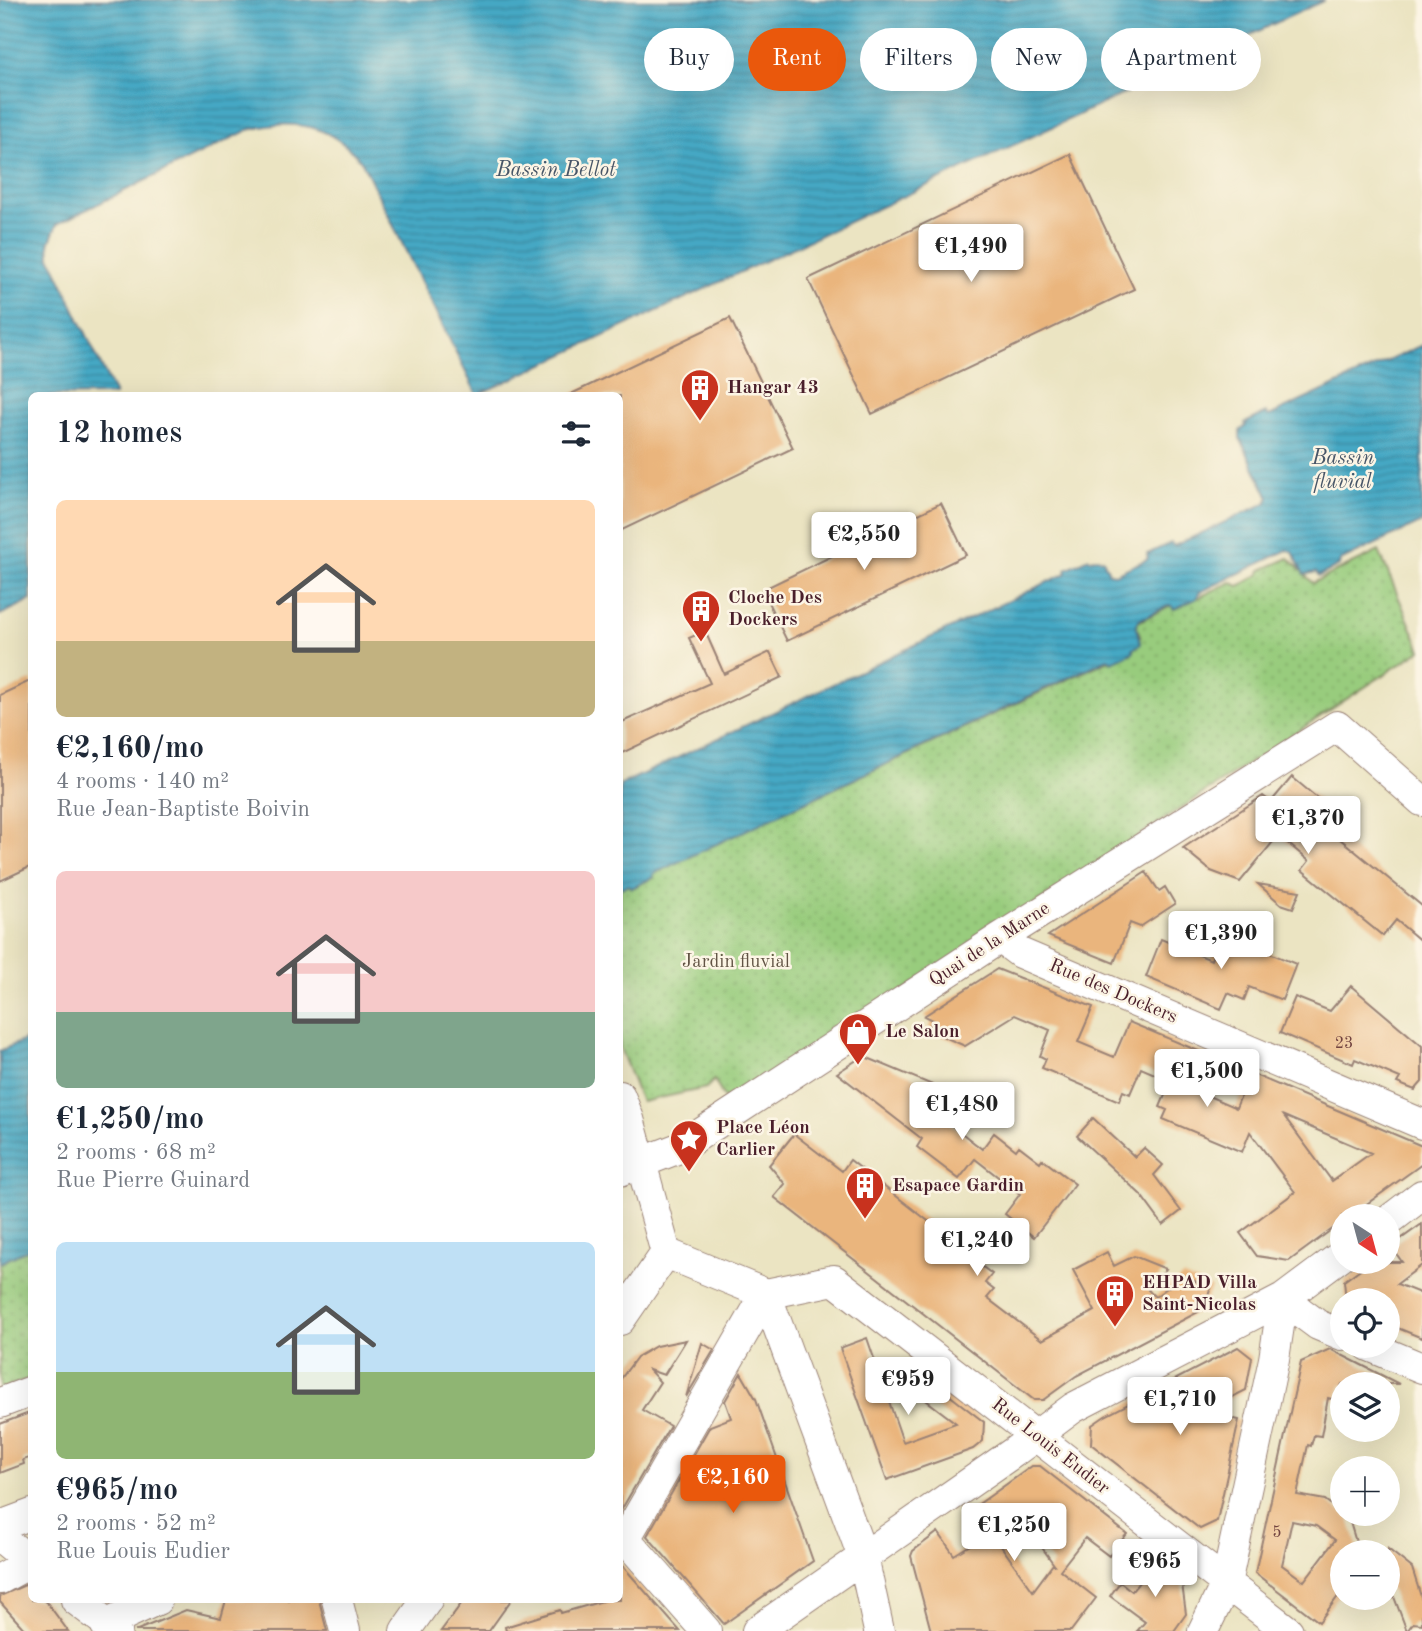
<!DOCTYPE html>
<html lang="en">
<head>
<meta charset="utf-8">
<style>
	:root { --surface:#fff; --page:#f6f6f7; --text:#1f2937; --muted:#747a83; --accent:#ea580c }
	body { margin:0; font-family:"Old Standard TT",serif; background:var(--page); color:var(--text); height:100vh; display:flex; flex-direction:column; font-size:26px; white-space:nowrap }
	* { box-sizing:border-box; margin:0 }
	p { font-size:23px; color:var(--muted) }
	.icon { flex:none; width:38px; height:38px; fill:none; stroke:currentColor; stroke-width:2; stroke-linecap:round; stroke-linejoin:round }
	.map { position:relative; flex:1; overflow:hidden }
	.details { position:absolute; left:28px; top:392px; width:595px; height:1211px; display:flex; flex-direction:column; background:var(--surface); border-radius:10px; box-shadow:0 7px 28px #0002 }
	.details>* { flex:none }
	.top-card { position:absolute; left:644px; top:28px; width:665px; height:63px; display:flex; gap:14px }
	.needle { width:46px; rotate:144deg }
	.buttons { position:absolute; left:1330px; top:1204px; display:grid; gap:14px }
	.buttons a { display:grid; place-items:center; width:70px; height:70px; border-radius:50%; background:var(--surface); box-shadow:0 7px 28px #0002; font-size:35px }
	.price { position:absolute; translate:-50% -60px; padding:0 16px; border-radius:7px; background:#fff; color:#222; font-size:23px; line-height:46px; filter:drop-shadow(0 2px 4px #0008) }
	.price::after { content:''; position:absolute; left:50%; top:42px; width:21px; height:16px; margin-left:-10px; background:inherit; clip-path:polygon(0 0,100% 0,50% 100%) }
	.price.current { background:var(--accent); color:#fff }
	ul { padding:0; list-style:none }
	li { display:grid; align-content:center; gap:14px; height:371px; padding:0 28px }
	li span { display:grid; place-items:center; height:217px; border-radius:10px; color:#555 }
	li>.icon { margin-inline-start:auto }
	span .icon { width:126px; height:126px; fill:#fffc; stroke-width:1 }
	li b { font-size:30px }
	h2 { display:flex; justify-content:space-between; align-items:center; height:84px; padding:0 28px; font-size:30px }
	.chip { padding:0 24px; border-radius:32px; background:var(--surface); box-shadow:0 7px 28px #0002; font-size:24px; line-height:63px }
	.chip.current { background:var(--accent); color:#fff }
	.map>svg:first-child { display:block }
	.park { fill:url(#park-dots); stroke:#717654; stroke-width:2 }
	.water { fill:url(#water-rules); stroke:#486478; stroke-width:2 }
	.building { fill:#eab57d; fill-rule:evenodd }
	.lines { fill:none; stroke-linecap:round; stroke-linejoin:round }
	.minor-casing { stroke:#9a8276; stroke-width:32 }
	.minor { stroke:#fff; stroke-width:30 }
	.labels { text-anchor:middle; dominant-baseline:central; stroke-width:5; stroke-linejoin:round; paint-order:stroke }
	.number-label { font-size:16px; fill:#724440 }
	.poi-label { font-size:19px; font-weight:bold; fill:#4a1f2b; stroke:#fcf5e5; text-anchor:start }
	.street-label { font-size:19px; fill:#4a1f2b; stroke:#fcf5e5 }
	.park-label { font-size:19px; fill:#615344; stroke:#fcf5e5 }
	.water-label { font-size:21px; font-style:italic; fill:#485668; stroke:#fcf5e5 }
</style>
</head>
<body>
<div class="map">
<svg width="1422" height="1631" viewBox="0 0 1422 1631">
	<defs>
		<pattern id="park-dots" width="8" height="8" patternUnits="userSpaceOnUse" patternTransform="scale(1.75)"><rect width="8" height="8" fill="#98cc7d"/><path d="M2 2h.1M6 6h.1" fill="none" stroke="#84af6c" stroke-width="1.8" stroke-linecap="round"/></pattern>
		<pattern id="water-rules" width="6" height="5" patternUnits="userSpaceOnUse" patternTransform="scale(1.75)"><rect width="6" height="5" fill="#45a8c4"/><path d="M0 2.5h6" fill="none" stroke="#3c889f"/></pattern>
	</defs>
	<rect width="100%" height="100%" fill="#fcf5e5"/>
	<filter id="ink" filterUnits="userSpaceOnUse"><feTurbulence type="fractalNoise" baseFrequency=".0143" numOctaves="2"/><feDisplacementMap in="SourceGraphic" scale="14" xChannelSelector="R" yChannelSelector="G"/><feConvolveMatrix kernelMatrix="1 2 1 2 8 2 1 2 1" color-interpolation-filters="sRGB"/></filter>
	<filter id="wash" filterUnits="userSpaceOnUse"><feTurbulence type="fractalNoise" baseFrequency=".00686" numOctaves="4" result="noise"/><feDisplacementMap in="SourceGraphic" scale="28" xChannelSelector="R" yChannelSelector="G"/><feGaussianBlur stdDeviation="1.57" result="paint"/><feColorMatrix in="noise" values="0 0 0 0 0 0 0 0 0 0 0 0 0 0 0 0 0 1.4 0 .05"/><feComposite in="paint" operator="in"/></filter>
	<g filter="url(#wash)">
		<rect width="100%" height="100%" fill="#ebe4c2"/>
		<path class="park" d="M1379 551 1421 650 729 1106 714 1080 706 1088 641 1102 620 1048V888L629 885 632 888 653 878 652 874 1133 649 1141 637 1136 626 1138 622 1171 605 1174 609 1231 582 1239 586 1260 574 1261 570 1289 558 1313 583Z
			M31 1248V1378L0 1390V1263Z"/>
		<path class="water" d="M0 0H1325L477 395 362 162C330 124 295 118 248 130L57 224 49 244 50 257 115 395 32 396 31 600 0 615Z
			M1422 345V522L1340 561 1339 566 1319 576 1316 572 1304 575 1293 552 1287 550 1200 592 1196 599 1174 609 1170 605 1139 620 1136 626 1141 644 1133 649 1134 652 1112 662 1108 659 653 874 654 877 632 888 629 885 620 888V785L1067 573 1066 569 1089 558 1090 560 1095 558 1103 559 1109 573 1115 574 1148 559 1147 554 1171 543 1174 546 1266 503 1269 498 1240 438V431L1246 426 1245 423 1266 413 1269 416Z
			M31 1037V1248L0 1263V1051Z"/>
		<g id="blocks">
			<path class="building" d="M1070 154 1134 289 872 414 808 279Z
				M730 318 793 448 620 531V396H567Z
				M941 503 966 555 787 641 762 590Z
				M705 631 724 674 770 652 782 677 620 754V723L710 683 689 638Z
				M32 680V866L0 881V695Z
				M1292 777 1334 812 1323 825 1422 906V942L1396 920 1383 936 1302 870 1309 861 1284 840 1286 826 1240 882 1211 871 1183 848 1263 796 1271 802Z
				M1146 872 1159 891 1165 887 1175 904 1140 927 1130 923 1114 963 1048 936Z
				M1258 884 1300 891 1293 908 1281 904Z
				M1222 933 1296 964 1282 1000 1249 987 1244 1000 1228 993 1221 1009 1146 977 1161 939 1211 960Z
				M997 969 1093 1007 1078 1042 1114 1057 1129 1022 1213 1057 1199 1092 1236 1108 1250 1073 1422 1146V1164L1350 1216H1342V1222L1289 1261 1257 1256 1240 1233 1295 1192 1250 1132 1242 1152 1163 1119 1167 1110 1160 1107 1171 1081 1141 1068 1130 1094 1123 1091 1119 1101 1042 1068 1046 1059 1040 1056 1050 1030 1015 1015 965 1046 928 1030 932 1020 924 1016ZM1284 1116 1371 1153 1332 1181Z
				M1351 986 1422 1046V1082L1415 1090 1397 1083 1400 1078 1355 1059 1353 1064 1280 1033 1295 997 1330 1011Z
				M863 1056 935 1086 934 1090 947 1100 940 1116 982 1149 994 1133 1016 1150 1019 1146 1040 1162 1042 1159 1075 1184 1034 1237 1005 1214 1020 1194 975 1159 959 1179 917 1147 922 1139 837 1073Z
				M1093 1118 1135 1157 1144 1148 1163 1165 1154 1175 1181 1211 1163 1225 1140 1194 1077 1136Z
				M794 1134 842 1171 850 1160 955 1242 953 1245 992 1274 985 1283 994 1290 987 1298 1042 1340 1095 1311 1073 1270 1107 1252 1114 1266 1134 1256 1166 1269 1148 1290 1155 1297 1183 1276 1211 1288 1202 1310 1076 1376 1043 1400H1034L774 1197 785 1184 769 1165Z
				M1422 1224V1265L1397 1284 1422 1294V1338L1388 1324V1300H1346L1344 1281 1370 1262H1402L1391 1246Z
				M867 1338 903 1442 956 1423 901 1381 913 1367 984 1422 983 1441 973 1449 887 1480 840 1348Z
				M686 1340 664 1375 649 1370 660 1382 642 1410 670 1426 620 1512V1380L637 1357 656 1346Z
				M702 1343 714 1350 686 1397Z
				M1238 1347 1252 1358 1246 1390 1202 1412 1239 1420 1217 1521 1200 1529 1091 1444 1092 1425 1105 1416Z
				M1330 1349 1399 1384H1342L1336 1400 1328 1398 1321 1436 1314 1435 1311 1446 1308 1445 1297 1495 1325 1500 1349 1519 1359 1552H1342V1591L1319 1622 1255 1573 1301 1362ZM1292 1521 1316 1526 1335 1540 1304 1581 1282 1565Z
				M741 1373 756 1399 813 1561 724 1624 647 1536 710 1426 731 1418 725 1401Z
				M32 1412V1457L23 1460 24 1464 0 1473V1424Z
				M1032 1466H1040L1127 1534 1109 1556 1085 1538 1060 1570 1096 1598 1071 1631H931L911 1556 913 1551 938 1532 954 1555 991 1532 1033 1591 1053 1564 1055 1566 1017 1512 985 1534 969 1511Z
				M1388 1549 1412 1568 1422 1600V1624L1413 1623 1407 1631 1388 1581Z
				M1158 1558 1181 1576 1186 1614 1174 1631H1137L1145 1622 1110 1596 1120 1582 1132 1591Z
				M620 1563 680 1631H506L505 1627 560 1610 561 1613 606 1600H620Z
				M25 1585 32 1591V1600H43L48 1604 68 1631H26L0 1602V1596Z
				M226 1600H319L327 1631H135L186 1610 221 1618Z
				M464 1600H511L489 1631H441Z"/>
		</g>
	</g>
	<g filter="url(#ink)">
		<use href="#blocks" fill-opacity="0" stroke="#9a8276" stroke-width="2"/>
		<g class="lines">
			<g class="minor-casing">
				<path id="minor" d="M1000 938 1020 953 1422 1124
					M620 1096 629 1119 666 1253
					M620 1171 679 1148 1000 938 1337 726 1422 801
					M1388 1221 1422 1195
					M666 1253 766 1294 863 1557 879 1631
					M620 1320 666 1253
					M1369 1346 1422 1368
					M0 1403 32 1391
					M0 1526 32 1514
					M620 1533 706 1631
					M0 1537 32 1563
					M625 1539 766 1294 834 1280 1288 1631
					M0 1579 31 1562
					M76 1600 117 1631
					M337 1600 345 1631
					M105 1624 157 1600
					M405 1631 427 1600
					M757 1631 1014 1452 1073 1408 1283 1299 1342 1255
					M1203 1631 1226 1584 1274 1359 1283 1299 1318 1325 1342 1335"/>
			</g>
			<use href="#minor" class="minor"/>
		</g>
	</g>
	<defs>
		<g id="building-pin" transform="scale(2.0125)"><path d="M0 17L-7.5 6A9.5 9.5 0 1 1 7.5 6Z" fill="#c8321e" stroke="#fcf5e5"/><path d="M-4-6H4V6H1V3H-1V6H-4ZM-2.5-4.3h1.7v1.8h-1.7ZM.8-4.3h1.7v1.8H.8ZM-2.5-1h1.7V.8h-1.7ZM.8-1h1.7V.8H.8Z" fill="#fff"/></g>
		<g id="shop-pin" transform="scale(2.0125)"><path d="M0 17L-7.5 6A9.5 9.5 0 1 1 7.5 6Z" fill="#c8321e" stroke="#fcf5e5"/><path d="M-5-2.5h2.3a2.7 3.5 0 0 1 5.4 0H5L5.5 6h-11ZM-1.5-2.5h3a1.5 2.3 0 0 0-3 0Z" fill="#fff"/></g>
		<g id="sight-pin" transform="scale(2.0125)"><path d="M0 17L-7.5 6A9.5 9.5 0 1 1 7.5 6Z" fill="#c8321e" stroke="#fcf5e5"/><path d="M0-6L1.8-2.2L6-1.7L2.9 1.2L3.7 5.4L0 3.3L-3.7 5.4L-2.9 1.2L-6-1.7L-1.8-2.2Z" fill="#fff"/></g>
	</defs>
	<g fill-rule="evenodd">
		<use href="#building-pin" x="700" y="388"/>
		<use href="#building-pin" x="701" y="609"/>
		<use href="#shop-pin" x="858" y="1032"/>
		<use href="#sight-pin" x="689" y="1139"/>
		<use href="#building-pin" x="865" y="1186"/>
		<use href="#building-pin" x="1115" y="1294"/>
	</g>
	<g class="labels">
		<g class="number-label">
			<text x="1344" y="1044">23</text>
			<text x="1277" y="1533">5</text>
		</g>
		<g class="poi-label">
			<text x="727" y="388">Hangar 43</text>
			<text x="728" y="598">Cloche Des<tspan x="728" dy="22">Dockers</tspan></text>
			<text x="885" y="1032">Le Salon</text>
			<text x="716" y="1128">Place Léon<tspan x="716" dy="22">Carlier</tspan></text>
			<text x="892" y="1186">Esapace Gardin</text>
			<text x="1142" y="1283">EHPAD Villa<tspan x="1142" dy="22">Saint-Nicolas</tspan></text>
		</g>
		<g class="street-label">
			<text transform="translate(990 945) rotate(-33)">Quai de la Marne</text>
			<text transform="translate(1113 992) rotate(23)">Rue des Dockers</text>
			<text transform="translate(1050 1447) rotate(38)">Rue Louis Eudier</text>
		</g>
		<g class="park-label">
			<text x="736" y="962">Jardin fluvial</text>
		</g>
		<g class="water-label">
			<text x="556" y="170">Bassin Bellot</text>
			<text x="1343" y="458">Bassin<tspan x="1343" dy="24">fluvial</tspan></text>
		</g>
	</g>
</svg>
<div class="buttons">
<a><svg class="needle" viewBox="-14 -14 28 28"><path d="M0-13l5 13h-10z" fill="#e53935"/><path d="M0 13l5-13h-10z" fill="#747a83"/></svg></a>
<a><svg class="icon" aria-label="locate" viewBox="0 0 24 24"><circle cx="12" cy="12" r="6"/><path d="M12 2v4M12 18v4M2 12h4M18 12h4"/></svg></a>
<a><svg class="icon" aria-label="layers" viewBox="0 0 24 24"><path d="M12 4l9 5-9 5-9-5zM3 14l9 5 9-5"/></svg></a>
<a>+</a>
<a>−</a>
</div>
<b class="price" style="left:971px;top:284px">€1,490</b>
<b class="price" style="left:864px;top:572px">€2,550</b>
<b class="price" style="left:1308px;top:856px">€1,370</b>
<b class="price" style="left:1221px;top:971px">€1,390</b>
<b class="price" style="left:1207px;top:1109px">€1,500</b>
<b class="price" style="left:962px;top:1142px">€1,480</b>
<b class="price" style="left:977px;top:1278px">€1,240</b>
<b class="price" style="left:908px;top:1417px">€959</b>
<b class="price" style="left:1180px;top:1437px">€1,710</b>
<b class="price current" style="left:733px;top:1515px">€2,160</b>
<b class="price" style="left:1014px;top:1563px">€1,250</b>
<b class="price" style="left:1155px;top:1599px">€965</b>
<div class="top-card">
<a class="chip">Buy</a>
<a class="chip current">Rent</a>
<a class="chip">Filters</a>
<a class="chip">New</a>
<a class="chip">Apartment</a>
</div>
<section class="details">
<h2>12 homes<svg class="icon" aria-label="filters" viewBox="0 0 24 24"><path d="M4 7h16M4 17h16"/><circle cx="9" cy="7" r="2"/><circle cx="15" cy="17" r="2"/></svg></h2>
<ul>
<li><span style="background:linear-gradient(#ffd9b3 65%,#c2b280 0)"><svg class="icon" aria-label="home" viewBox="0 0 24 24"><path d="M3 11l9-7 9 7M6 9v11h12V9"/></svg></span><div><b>€2,160/mo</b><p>4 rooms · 140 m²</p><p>Rue Jean-Baptiste Boivin</p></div></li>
<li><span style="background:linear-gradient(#f6c9c9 65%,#7fa58c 0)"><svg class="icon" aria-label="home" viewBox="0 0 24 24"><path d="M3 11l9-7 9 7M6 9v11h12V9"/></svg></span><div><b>€1,250/mo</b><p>2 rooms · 68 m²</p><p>Rue Pierre Guinard</p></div></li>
<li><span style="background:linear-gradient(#bfe0f5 60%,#8fb573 0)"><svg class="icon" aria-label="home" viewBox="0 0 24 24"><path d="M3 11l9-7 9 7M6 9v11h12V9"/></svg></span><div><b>€965/mo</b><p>2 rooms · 52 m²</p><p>Rue Louis Eudier</p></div></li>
</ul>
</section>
</div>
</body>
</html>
